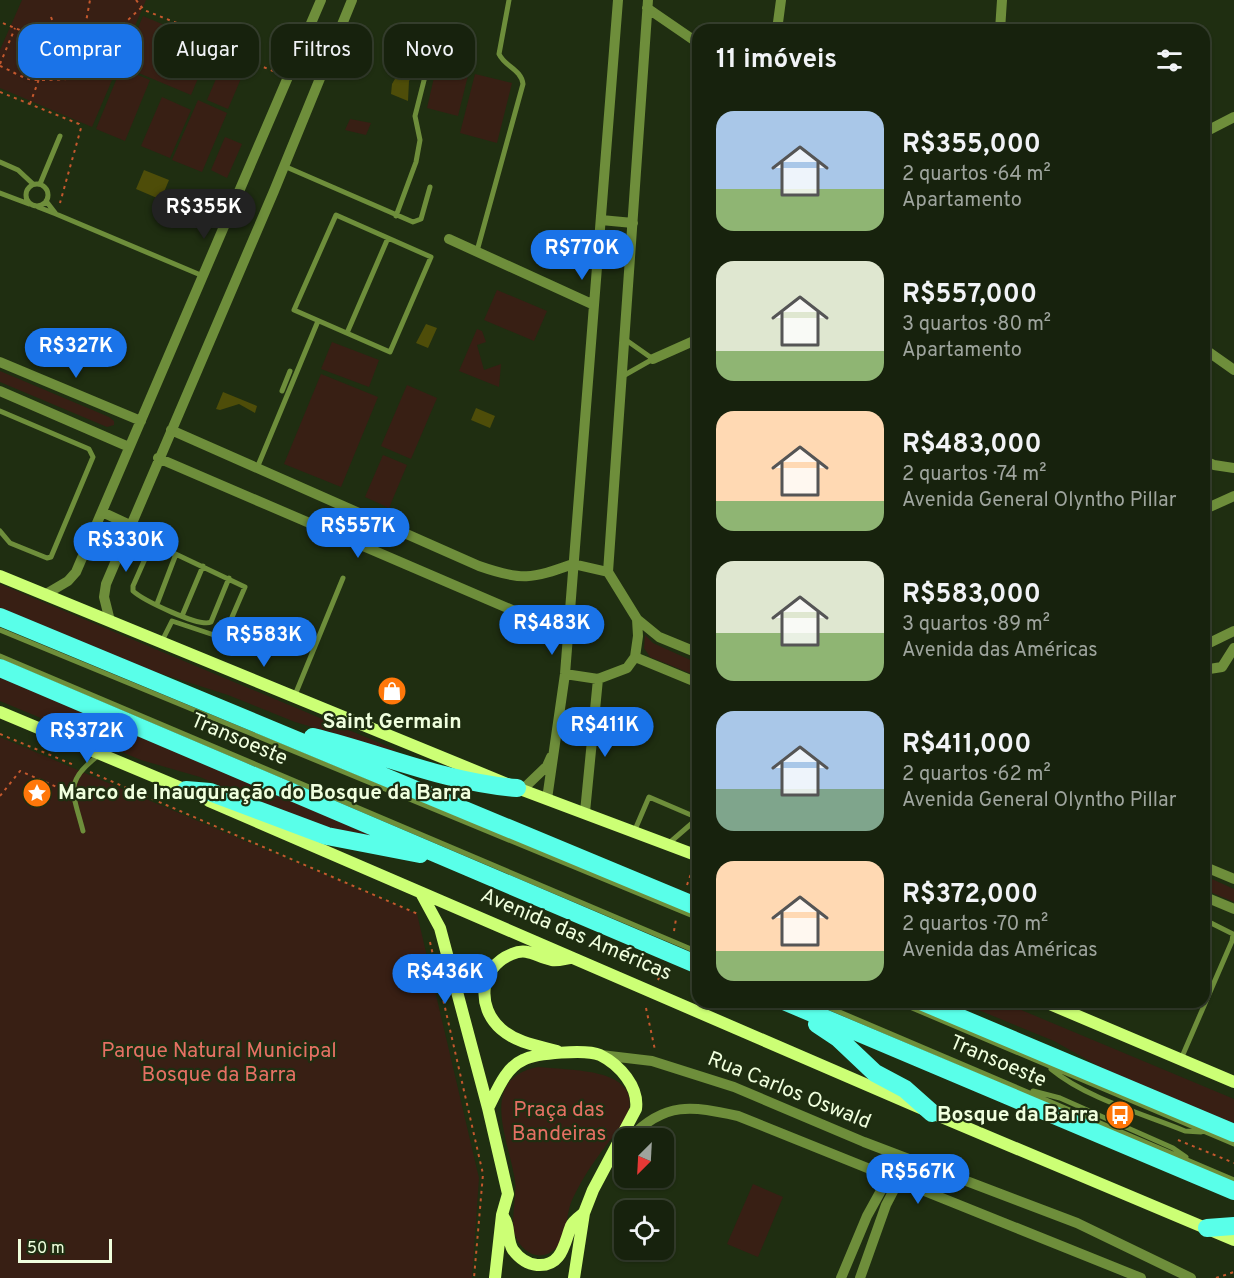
<!DOCTYPE html>
<html lang="pt">
<head>
<meta charset="utf-8">
<style>
	:root { --surface:#17220d; --page:#202a16; --text:#f1f3f6; --muted:#9ea49d; --line:#363f2e; --accent:#1a73e8 }
	body { margin:0; font-family:Overpass,sans-serif; background:var(--page); color:var(--text); height:100vh; display:flex; flex-direction:column; font-size:22px; white-space:nowrap }
	* { box-sizing:border-box; margin:0 }
	p { font-size:20px; color:var(--muted) }
	.icon { flex:none; width:33px; height:33px; fill:none; stroke:currentColor; stroke-width:2; stroke-linecap:round; stroke-linejoin:round }
	.map { position:relative; flex:1; overflow:hidden }
	.side { position:absolute; left:692px; top:24px; width:518px; height:984px; display:flex; flex-direction:column; background:var(--surface); border-radius:18px; box-shadow:0 2px 4px #0004,0 0 0 2px var(--line) }
	.side>* { flex:none }
	.banner { position:absolute; left:18px; top:24px; width:570px; height:54px; display:flex; gap:12px }
	.needle { width:39px; rotate:204deg }
	.tools { position:absolute; left:614px; top:1128px; display:grid; gap:12px }
	.tools a { display:grid; place-items:center; width:60px; height:60px; border-radius:12px; background:var(--surface); box-shadow:0 2px 4px #0004,0 0 0 2px var(--line); font-size:30px }
	.scale { position:absolute; left:18px; bottom:15px; width:94px; box-sizing:border-box; padding-left:6px; border:3px solid #f0ffde; border-top:0; font-size:16px; line-height:21px; white-space:nowrap; color:#f0ffde; -webkit-text-stroke:4px #1f2e11; paint-order:stroke }
	.price { position:absolute; translate:-50% -51px; padding:0 14px; border-radius:21px; background:var(--accent); color:#fff; font-size:20px; line-height:39px; filter:drop-shadow(0 2px 3px #0008) }
	.price::after { content:''; position:absolute; left:50%; top:36px; width:18px; height:14px; margin-left:-9px; background:inherit; clip-path:polygon(0 0,100% 0,50% 100%) }
	.price.on { background:#222; color:#fff }
	ul { padding:0; list-style:none }
	li { display:flex; align-items:center; gap:18px; height:150px; padding:0 24px }
	li span { display:grid; place-items:center; flex:none; width:168px; height:120px; border-radius:18px; color:#555 }
	li>.icon { margin-inline-start:auto }
	span .icon { width:72px; height:72px; fill:#fffc; stroke-width:1 }
	li b { font-size:26px }
	h2 { display:flex; justify-content:space-between; align-items:center; height:72px; padding:0 24px; font-size:26px }
	.pill { padding:0 21px; border-radius:18px; background:var(--surface); box-shadow:0 2px 4px #0004,0 0 0 2px var(--line); font-size:21px; line-height:54px }
	.pill.on { background:var(--accent); color:#fff }
	.map>svg:first-child { display:block }
	.green { fill:#381f14 }
	.water { fill:#4e4d09 }
	.lines { fill:none; stroke-linecap:round; stroke-linejoin:round }
	.path { stroke:#c4582d; stroke-width:2; stroke-dasharray:3 4.5; stroke-linecap:butt }
	.lane { stroke:#6e8e3b; stroke-width:5 }
	.street { stroke:#6e8e3b; stroke-width:10 }
	.secondary { stroke:#ccff75; stroke-width:12 }
	.highway { stroke:#59ffe9; stroke-width:18 }
	.labels { text-anchor:middle; dominant-baseline:central; stroke-width:4.5; stroke-linejoin:round; paint-order:stroke }
	.poi-label { font-size:21px; font-weight:bold; fill:#f0ffde; stroke:#1f2e11 }
	.street-label { font-size:21px; fill:#f0ffde; stroke:#1f2e11 }
	.park-label { font-size:21px; fill:#e57064; stroke:#1f2e11 }
</style>
</head>
<body>
<div class="map">
<svg width="1234" height="1278" viewBox="0 0 1234 1278">
	<rect width="100%" height="100%" fill="#1f2e11"/>
	<path class="green" d="M22 0H146L92 127 0 88V50Z
		M143 16 212 45 191 95 122 66Z
		M441 47 473 55 458 116 427 108Z
		M224 60 245 69 228 109 207 100Z
		M121 68 150 80 125 141 96 129Z
		M475 74 512 83 497 143 460 133Z
		M162 97 191 110 170 158 141 146Z
		M198 100 227 113 202 172 172 160Z
		M350 119 371 123 366 135 345 130Z
		M225 137 242 144 227 178 211 170Z
		M497 290 547 311 534 341 484 320Z
		M477 329 482 331 486 342 477 345 484 370 501 364 499 387 459 371Z
		M332 342 379 360 369 387 321 369Z
		M0 371 109 417 114 421V425L107 427 0 382Z
		M321 374 378 397 341 487 284 464Z
		M407 385 437 398 411 459 381 446Z
		M383 455 407 465 389 508 365 497Z
		M0 584 394 749 396 752 295 722 228 695 140 667 0 611Z
		M645 635 653 643 697 663V676L650 657 644 648Z
		M0 675 388 840 314 826 200 777 141 760 0 701Z
		M0 737 417 914 479 1178 472 1278H0Z
		M1203 875 1234 889V902L1203 889Z
		M959 1002H1002L1234 1099V1124L1109 1072 1054 1041Z
		M538 1067C574 1071 653 1067 623 1125 603 1148 585 1172 572 1200 566 1214 567 1236 557 1247 542 1264 521 1253 515 1235 510 1218 517 1198 515 1181 509 1139 477 1079 538 1067Z
		M753 1184 783 1197 758 1257 727 1244Z"/>
	<path class="water" d="M406 60 412 63 414 74 409 81 408 101 391 94 392 84Z
		M144 170 169 180 164 192 180 201 178 207 136 189Z
		M426 324 437 328 428 348 416 343Z
		M223 392 257 406 255 413 239 404 220 410 216 409Z
		M476 408 495 416 490 428 471 420Z"/>
	<g class="lines">
		<path class="path" d="M136 0 144 10 217 39 219 49 278 73
			M51 17 59 37
			M84 33 90 0
			M95 50 141 8
			M0 64 15 28
			M0 66C10 70 25 80 35 80 69 80 115 81 84 34L71 33 47 41 0 22
			M0 92 79 124 81 128 60 203
			M30 104 39 79
			M0 734 74 765
			M90 772 418 914
			M0 796 20 771 66 791
			M687 885 693 868
			M674 931 676 919
			M430 942 483 1174 474 1278
			M658 980 664 966
			M646 1008 655 1050
			M1178 1140 1234 1163
			M1216 1278 1234 1272"/>
		<path class="lane" d="M0 162 18 170 33 184
			M284 166 413 222 421 219 430 187
			M26 195a11 11 0 1 1 22 0a11 11 0 1 1-22 0Z
			M40 184 60 136
			M0 193 29 204
			M38 207 56 214 46 201
			M56 214 203 276
			M336 215 431 257 390 352 294 310Z
			M396 216 416 162 420 140 415 116 437 29
			M477 251 523 84C521 69 505 67 499 54L509 0
			M347 333 388 238
			M623 376 653 359 626 340
			M282 391 290 371
			M0 411 89 449 93 457 51 557 47 558 10 543 0 531
			M257 468 318 321
			M130 525 144 539 245 587 223 638 172 621 162 641
			M152 543 133 586V591C143 600 200 628 211 622L229 578
			M157 604 176 554
			M182 616 203 566
			M0 630 698 918
			M0 656 698 952
			M295 695 343 578
			M83 831C73 792 63 782 99 755
			M634 832 649 797 698 818 668 844
			M816 1002 1234 1180
			M898 1002 1234 1144
			M948 1002 960 1010
			M1181 1059 1232 941 1233 934 1203 919
			M1051 1069C1086 1098 1143 1114 1185 1131L1201 1132
			M1033 1091 1060 1098 1173 1148 1186 1157"/>
		<path class="street" d="M647 8 698 43
			M777 30 781 0
			M1000 30 1002 0
			M1203 133 1234 117
			M601 220 633 223
			M449 239 594 305
			M1203 348 1234 370
			M653 359 698 339
			M0 362 141 421
			M0 391 129 447
			M171 430 479 566C522 581 531 579 573 564
			M158 458 568 634
			M1203 460 1214 465 1234 468
			M1203 510 1234 496
			M102 512 130 525
			M573 564 608 572
			M46 594 68 581 76 572 321 0
			M637 619 659 637 698 653
			M110 621 104 597 106 584 274 191 352 0
			M1203 646 1234 631
			M635 657 698 683
			M1203 670 1222 667 1234 648
			M565 674 598 679
			M522 790 547 766 551 757
			M547 799 565 674 618 0
			M585 812 598 679 627 668 635 657 638 636 637 619 608 572 648 0
			M1203 866 1234 879
			M1203 896 1234 909
			M601 1055 652 1061 734 1087 864 1142 1077 1223 1191 1278
			M630 1138C665 1101 692 1106 738 1116L1141 1278
			M841 1278 867 1216 883 1187 885 1177
			M860 1278 886 1205 898 1182"/>
		<path class="secondary" d="M0 576 517 788 698 856
			M0 712 191 792
			M209 801 932 1113 1234 1240
			M421 893 440 928 488 1108 508 1194 502 1215 495 1278
			M1045 1002 1234 1082
			M557 1051C538 1046 517 1043 501 1029 476 1007 479 967 512 954 528 947 536 957 552 960 557 961 564 959 570 958
			M488 1108C497 1091 505 1068 523 1060 536 1053 586 1049 600 1055 620 1065 639 1087 636 1109L593 1190 584 1213 574 1278
			M502 1215C511 1226 506 1239 513 1250 519 1258 527 1264 537 1265 562 1267 564 1244 571 1226 573 1221 579 1217 584 1213"/>
		<path class="highway" d="M0 617 698 907
			M0 668 698 965
			M313 737C380 753 447 783 517 788
			M186 790 210 792 327 836 420 854
			M786 1002 1234 1191
			M923 1002 1234 1133
			M817 1024 838 1038 875 1073 905 1089 932 1113
			M1207 1228 1234 1226"/>
	</g>
	<defs>
		<g id="shop-disc" transform="scale(1.5)"><circle r="9.5" fill="#ff770a" stroke="#1f2e11"/><path d="M-5-2.5h2.3a2.7 3.5 0 0 1 5.4 0H5L5.5 6h-11ZM-1.5-2.5h3a1.5 2.3 0 0 0-3 0Z" fill="#fff"/></g>
		<g id="sight-disc" transform="scale(1.5)"><circle r="9.5" fill="#ff770a" stroke="#1f2e11"/><path d="M0-6L1.8-2.2L6-1.7L2.9 1.2L3.7 5.4L0 3.3L-3.7 5.4L-2.9 1.2L-6-1.7L-1.8-2.2Z" fill="#fff"/></g>
		<g id="bus-disc" transform="scale(1.5)"><circle r="9.5" fill="#ff770a" stroke="#1f2e11"/><path d="M-5-6H5V4H4V6H2V4H-2V6H-4V4H-5ZM-3.5-4V0h7V-4ZM-3.5 1.2v1.5H-2V1.2ZM2 1.2v1.5H3.5V1.2Z" fill="#fff"/></g>
	</defs>
	<g fill-rule="evenodd">
		<use href="#shop-disc" x="392" y="691"/>
		<use href="#sight-disc" x="37" y="793"/>
		<use href="#bus-disc" x="1120" y="1115"/>
	</g>
	<g class="labels">
		<g class="poi-label">
			<text x="392" y="722">Saint Germain</text>
			<text x="58" y="793" text-anchor="start">Marco de Inauguração do Bosque da Barra</text>
			<text x="1099" y="1115" text-anchor="end">Bosque da Barra</text>
		</g>
		<g class="street-label">
			<text transform="translate(239 740) rotate(23)">Transoeste</text>
			<text transform="translate(576 935) rotate(23)">Avenida das Américas</text>
			<text transform="translate(998 1062) rotate(23)">Transoeste</text>
			<text transform="translate(789 1091) rotate(22)">Rua Carlos Oswald</text>
		</g>
		<g class="park-label">
			<text x="219" y="1051">Parque Natural Municipal<tspan x="219" dy="24">Bosque da Barra</tspan></text>
			<text x="559" y="1110">Praça das<tspan x="559" dy="24">Bandeiras</tspan></text>
		</g>
	</g>
</svg>
<div class="tools">
<a><svg class="needle" viewBox="-14 -14 28 28"><path d="M0-13l5 13h-10z" fill="#e53935"/><path d="M0 13l5-13h-10z" fill="#9ea49d"/></svg></a>
<a><svg class="icon" aria-label="locate" viewBox="0 0 24 24"><circle cx="12" cy="12" r="6"/><path d="M12 2v4M12 18v4M2 12h4M18 12h4"/></svg></a>
</div>
<div class="scale">50 m</div>
<b class="price on" style="left:204px;top:240px">R$355K</b>
<b class="price" style="left:582px;top:281px">R$770K</b>
<b class="price" style="left:76px;top:379px">R$327K</b>
<b class="price" style="left:358px;top:559px">R$557K</b>
<b class="price" style="left:126px;top:573px">R$330K</b>
<b class="price" style="left:552px;top:656px">R$483K</b>
<b class="price" style="left:264px;top:668px">R$583K</b>
<b class="price" style="left:605px;top:758px">R$411K</b>
<b class="price" style="left:87px;top:764px">R$372K</b>
<b class="price" style="left:445px;top:1005px">R$436K</b>
<b class="price" style="left:918px;top:1205px">R$567K</b>
<div class="banner">
<a class="pill on">Comprar</a>
<a class="pill">Alugar</a>
<a class="pill">Filtros</a>
<a class="pill">Novo</a>
</div>
<section class="side">
<h2>11 imóveis<svg class="icon" aria-label="filters" viewBox="0 0 24 24"><path d="M4 7h16M4 17h16"/><circle cx="9" cy="7" r="2"/><circle cx="15" cy="17" r="2"/></svg></h2>
<ul>
<li><span style="background:linear-gradient(#a9c7e8 65%,#8fb573 0)"><svg class="icon" aria-label="home" viewBox="0 0 24 24"><path d="M3 11l9-7 9 7M6 9v11h12V9"/></svg></span><div><b>R$355,000</b><p>2 quartos · 64 m²</p><p>Apartamento</p></div></li>
<li><span style="background:linear-gradient(#dfe7d0 75%,#8fb573 0)"><svg class="icon" aria-label="home" viewBox="0 0 24 24"><path d="M3 11l9-7 9 7M6 9v11h12V9"/></svg></span><div><b>R$557,000</b><p>3 quartos · 80 m²</p><p>Apartamento</p></div></li>
<li><span style="background:linear-gradient(#ffd9b3 75%,#8fb573 0)"><svg class="icon" aria-label="home" viewBox="0 0 24 24"><path d="M3 11l9-7 9 7M6 9v11h12V9"/></svg></span><div><b>R$483,000</b><p>2 quartos · 74 m²</p><p>Avenida General Olyntho Pillar</p></div></li>
<li><span style="background:linear-gradient(#dfe7d0 60%,#8fb573 0)"><svg class="icon" aria-label="home" viewBox="0 0 24 24"><path d="M3 11l9-7 9 7M6 9v11h12V9"/></svg></span><div><b>R$583,000</b><p>3 quartos · 89 m²</p><p>Avenida das Américas</p></div></li>
<li><span style="background:linear-gradient(#a9c7e8 65%,#7fa58c 0)"><svg class="icon" aria-label="home" viewBox="0 0 24 24"><path d="M3 11l9-7 9 7M6 9v11h12V9"/></svg></span><div><b>R$411,000</b><p>2 quartos · 62 m²</p><p>Avenida General Olyntho Pillar</p></div></li>
<li><span style="background:linear-gradient(#ffd9b3 75%,#8fb573 0)"><svg class="icon" aria-label="home" viewBox="0 0 24 24"><path d="M3 11l9-7 9 7M6 9v11h12V9"/></svg></span><div><b>R$372,000</b><p>2 quartos · 70 m²</p><p>Avenida das Américas</p></div></li>
</ul>
</section>
</div>
</body>
</html>
